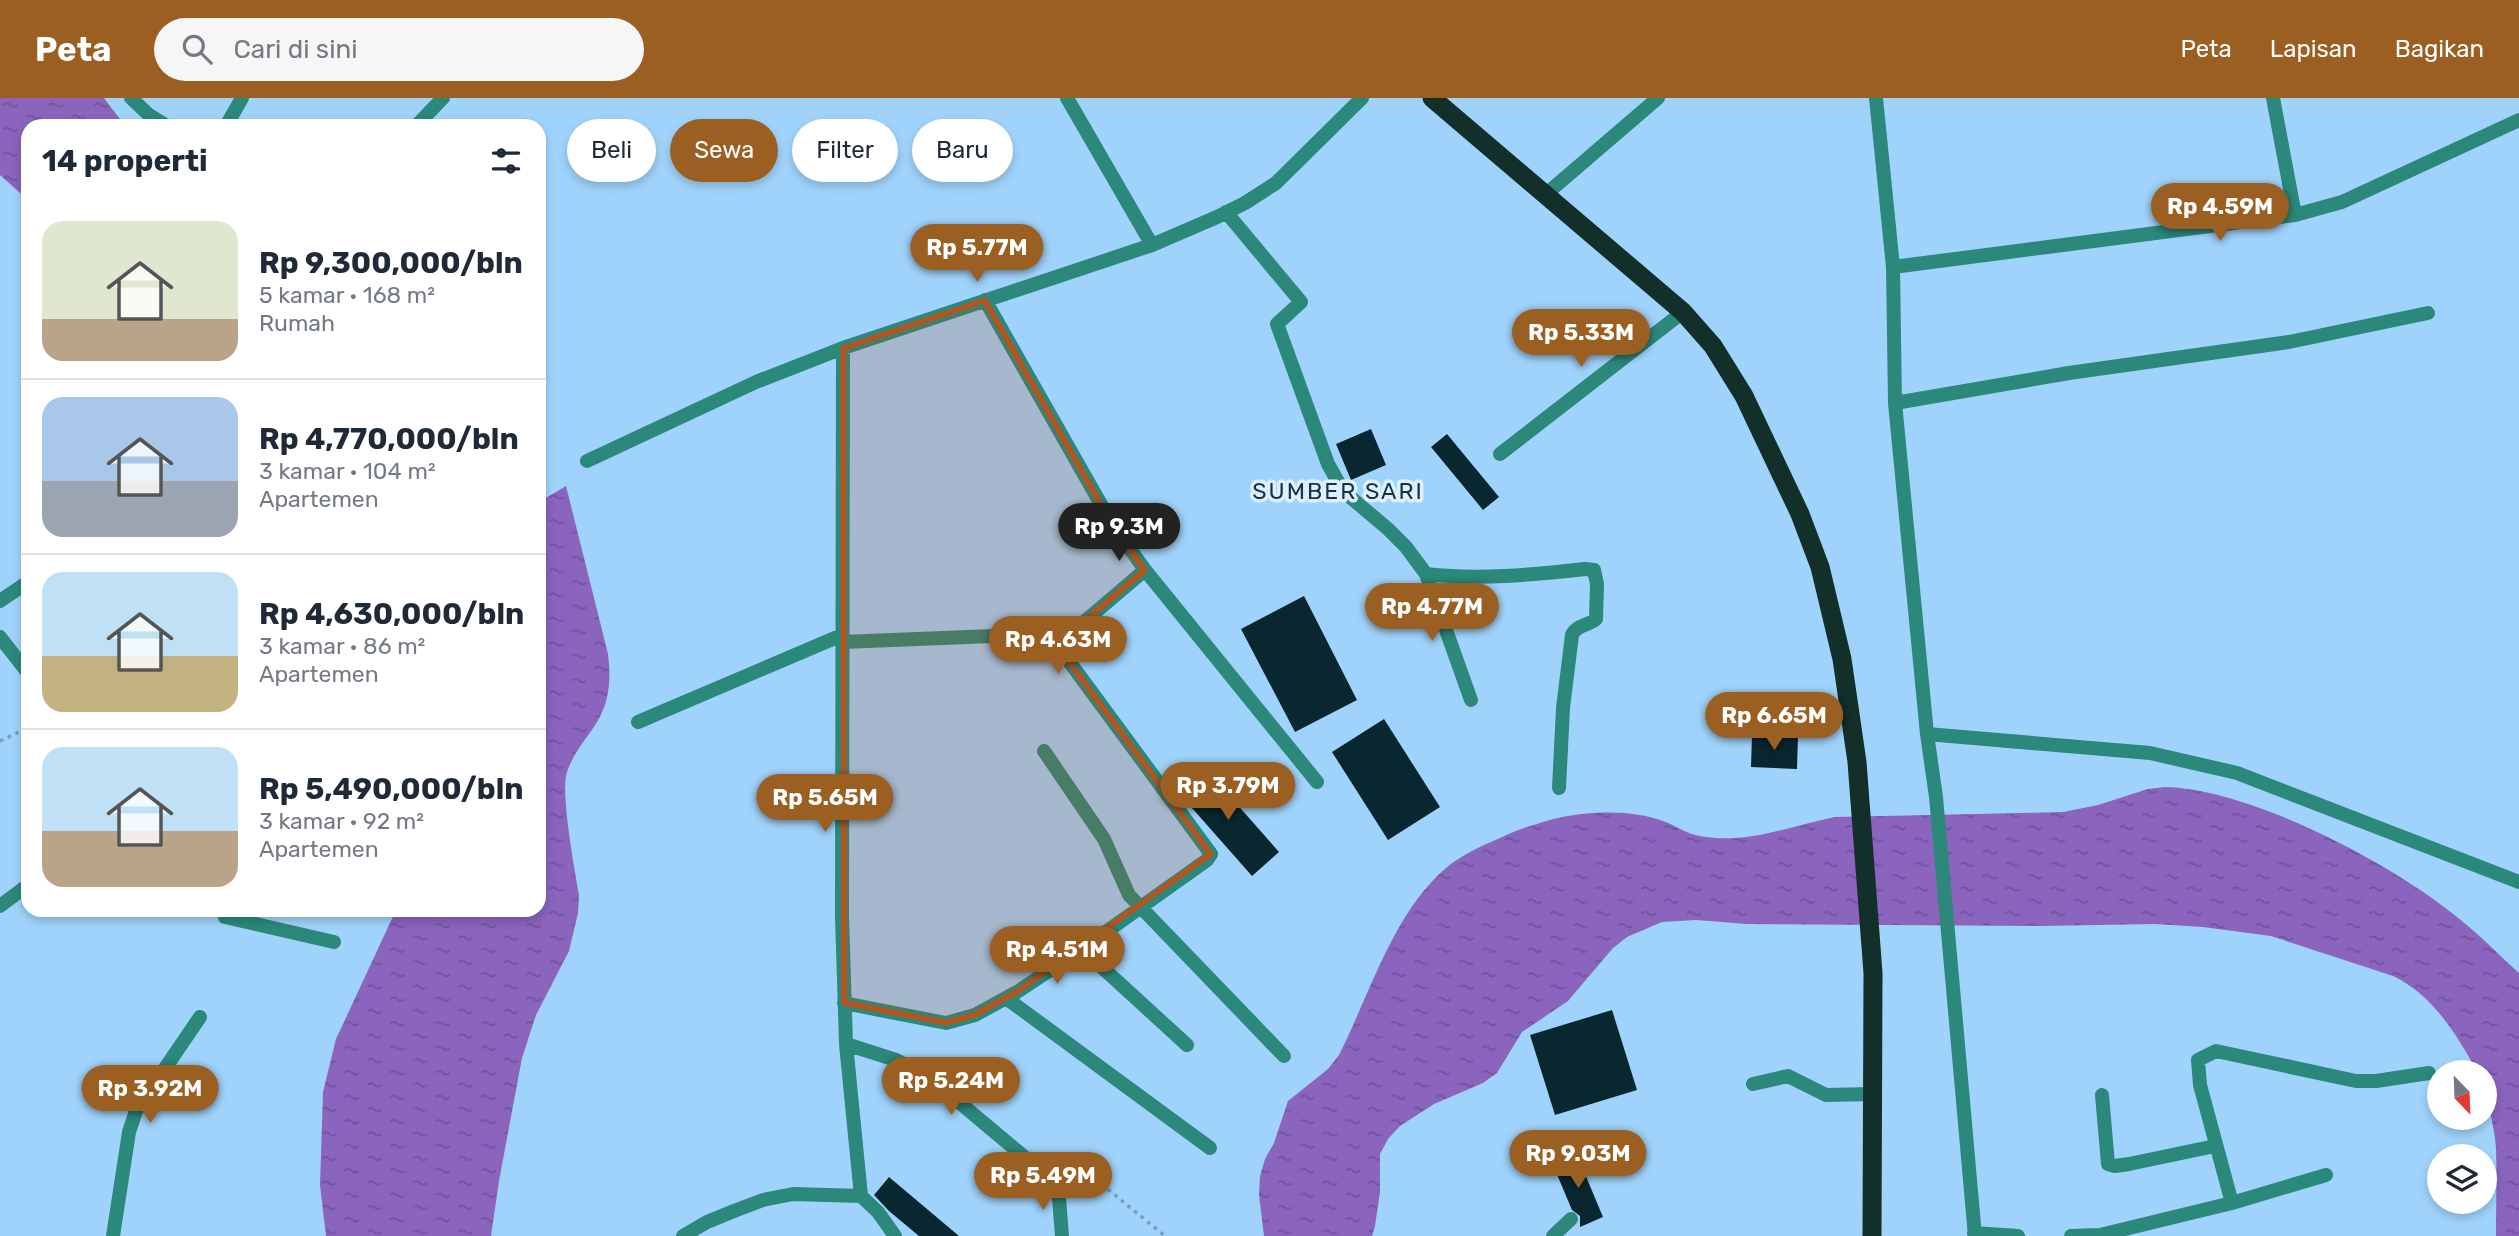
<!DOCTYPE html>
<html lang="id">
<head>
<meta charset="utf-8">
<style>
	:root { --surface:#fff; --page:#f6f6f7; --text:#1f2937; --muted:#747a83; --line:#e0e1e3; --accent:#9b5f21 }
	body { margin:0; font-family:Rubik,sans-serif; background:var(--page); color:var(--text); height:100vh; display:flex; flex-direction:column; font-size:26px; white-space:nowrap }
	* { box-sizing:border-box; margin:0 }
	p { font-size:23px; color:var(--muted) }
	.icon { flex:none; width:38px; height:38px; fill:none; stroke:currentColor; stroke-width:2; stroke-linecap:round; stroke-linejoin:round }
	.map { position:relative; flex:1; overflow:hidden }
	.panel { position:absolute; left:21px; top:21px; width:525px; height:798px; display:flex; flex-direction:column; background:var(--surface); border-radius:21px; box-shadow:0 4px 10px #0003 }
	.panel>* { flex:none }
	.guide { position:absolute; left:567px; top:21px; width:665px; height:63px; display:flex; gap:14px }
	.needle { width:46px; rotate:157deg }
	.controls { position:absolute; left:2427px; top:962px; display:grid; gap:14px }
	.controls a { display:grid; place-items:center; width:70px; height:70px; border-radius:50%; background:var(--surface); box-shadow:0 4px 10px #0003; font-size:35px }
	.price { position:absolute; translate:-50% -60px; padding:0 16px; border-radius:24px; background:var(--accent); color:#fff; font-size:23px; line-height:46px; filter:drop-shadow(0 2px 4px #0008) }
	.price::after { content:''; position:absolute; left:50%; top:42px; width:21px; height:16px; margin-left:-10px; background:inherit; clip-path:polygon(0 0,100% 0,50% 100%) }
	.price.selected { background:#222; color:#fff }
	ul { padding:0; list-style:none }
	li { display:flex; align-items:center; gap:21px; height:175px; padding:0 21px }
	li+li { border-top:2px solid var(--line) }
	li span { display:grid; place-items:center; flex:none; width:196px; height:140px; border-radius:21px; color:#555 }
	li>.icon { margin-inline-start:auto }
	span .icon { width:84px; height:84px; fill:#fffc; stroke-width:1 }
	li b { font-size:30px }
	h2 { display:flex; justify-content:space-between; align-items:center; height:84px; padding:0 21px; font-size:30px }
	.tag { padding:0 24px; border-radius:32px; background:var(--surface); box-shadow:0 4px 10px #0003; font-size:24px; line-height:63px }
	.tag.selected { background:var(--accent); color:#fff }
	header { display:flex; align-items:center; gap:42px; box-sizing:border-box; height:98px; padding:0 35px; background:var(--accent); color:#fff }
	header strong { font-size:33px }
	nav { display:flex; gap:38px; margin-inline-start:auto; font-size:24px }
	.search { width:490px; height:63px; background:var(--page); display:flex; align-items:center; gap:18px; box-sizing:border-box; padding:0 24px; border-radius:38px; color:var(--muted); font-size:26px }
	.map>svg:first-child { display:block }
	.water { fill:url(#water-ripples) }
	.building { fill:#092730 }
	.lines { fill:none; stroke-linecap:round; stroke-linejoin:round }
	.path { stroke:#739ec0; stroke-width:3.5; stroke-dasharray:3.5 5; stroke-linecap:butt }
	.minor { stroke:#2b887b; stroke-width:14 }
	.trunk { stroke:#122f2a; stroke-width:19 }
	.marked { fill:#be5118; fill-opacity:0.2; stroke:#be5118; stroke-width:5; stroke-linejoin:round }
	.labels { text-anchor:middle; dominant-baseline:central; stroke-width:7; stroke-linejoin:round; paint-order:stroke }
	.quarter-label { font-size:23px; letter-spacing:2px; fill:#183346; stroke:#ddf0ff }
</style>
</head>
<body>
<header>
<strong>Peta</strong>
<div class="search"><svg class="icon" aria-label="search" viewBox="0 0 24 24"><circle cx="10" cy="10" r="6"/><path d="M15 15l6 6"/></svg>Cari di sini</div>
<nav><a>Peta</a><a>Lapisan</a><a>Bagikan</a></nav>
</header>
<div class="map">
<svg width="2519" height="1138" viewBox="0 0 2519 1138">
	<defs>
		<pattern id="water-ripples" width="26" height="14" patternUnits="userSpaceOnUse" patternTransform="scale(1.75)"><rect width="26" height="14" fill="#8a64bd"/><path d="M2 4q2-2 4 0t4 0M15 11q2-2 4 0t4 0" fill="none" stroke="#70539b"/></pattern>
	</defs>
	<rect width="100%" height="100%" fill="#a0d3fb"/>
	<path class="water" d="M0 0H104L125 28H28V102L0 77Z
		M566 388 608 556C611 579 610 603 597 624 586 642 575 652 567 674 560 694 575 773 579 797L578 815 569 853 536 917 522 960 499 1083 491 1138H326L320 1087 323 994 336 941 396 812H539V404Z
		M2165 689C2253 691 2402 770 2468 828 2486 843 2502 860 2519 875V1138H2496C2496 1109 2497 1079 2496 1050 2494 1024 2485 1000 2485 975H2478C2457 937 2433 897 2393 878L2271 838 2203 829 2155 826 2040 828 1747 826 1696 822 1662 824 1627 839 1613 850 1568 903 1522 934 1497 975 1483 985 1434 1006 1400 1028 1388 1041 1380 1056V1094L1375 1128 1372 1138H1264L1259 1097 1260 1078 1265 1061 1274 1045 1288 1003 1328 971 1339 957C1370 896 1393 815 1446 770 1465 754 1489 745 1511 735 1548 720 1584 712 1625 715 1638 716 1653 719 1666 724 1677 729 1688 736 1700 738 1747 747 1789 728 1835 719L2063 714 2098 707 2148 691Z"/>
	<path class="building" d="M1371 331 1386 367 1351 382 1336 346Z
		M1447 336 1499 399 1483 412 1431 349Z
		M1304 498 1357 602 1295 634 1241 531Z
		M1384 621 1440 709 1388 742 1332 654Z
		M1752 636 1798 638 1797 671 1751 669Z
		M1204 669 1279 754 1252 778 1177 693Z
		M1612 912 1637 992 1555 1017 1530 937Z
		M1577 1057 1603 1119 1580 1129V1118L1572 1112 1553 1067Z
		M889 1079 959 1138H919L889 1113 874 1097Z"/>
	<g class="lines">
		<path class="path" d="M0 643 19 634 28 623
			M1072 1076 1080 1073 1088 1075 1165 1138"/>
		<path class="minor" d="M131 0 149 17 167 28
			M1067 0 1152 147
			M1876 0 1893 169 1895 305 1927 636 1936 699 1975 1138
			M2273 0 2295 117
			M226 28 242 0
			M416 28 443 0
			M1545 97 1658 0
			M1226 114 1301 204 1277 226 1328 366 1343 393 1388 431 1406 449 1426 476C1479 482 1531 477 1585 471L1594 472 1597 486 1596 521C1588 528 1576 527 1572 537L1563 610 1559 690
			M1893 169 2295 117 2342 104 2519 22
			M985 202 1111 424 1145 472 1317 684
			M843 250 842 818 846 946 861 1098
			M1895 305 2069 275 2289 244 2428 215
			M1500 356 1683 214
			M587 363 756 284 843 250 1152 147 1217 119 1245 105 1276 85 1362 0
			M1426 476 1471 602
			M0 503 28 484
			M0 539 28 575
			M842 544 1046 536 1057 547 1211 756 1207 762 1082 851 1017 894 975 917 946 925 844 905
			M1057 547 1145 472
			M638 624 842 537
			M1927 636 2150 655 2237 675 2519 784
			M1044 653 1104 741 1129 797 1284 958
			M0 808 28 787
			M225 812V819L334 844
			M1082 851 1187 947
			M1006 900 1210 1050
			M846 946 896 962 929 979 1058 1087 1062 1138
			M1753 986 1788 978 1826 997 1873 996
			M2102 997 2108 1066 2115 1068 2129 1066 2215 1048
			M2232 1105 2200 987 2198 962 2216 953 2356 983H2376L2429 975
			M1974 1135 2018 1138
			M113 1138 129 1034 136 1013 200 919
			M683 1138 707 1124 734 1113 763 1102 793 1096 861 1098 878 1114 895 1138
			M1553 1138 1571 1121
			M2071 1138 2100 1137 2232 1105 2326 1077"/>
		<path class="trunk" d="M1432 0 1683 214 1713 248 1744 298 1800 416 1820 469 1842 561 1857 664 1873 875 1872 1138"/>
	</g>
	<path class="marked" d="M985 202 1111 424 1145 472 1057 547 1211 756 1017 894 975 917 946 925 844 905 843 250Z"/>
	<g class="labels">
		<g class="quarter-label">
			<text x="1338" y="393">SUMBER SARI</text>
		</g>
	</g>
</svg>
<div class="controls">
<a><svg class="needle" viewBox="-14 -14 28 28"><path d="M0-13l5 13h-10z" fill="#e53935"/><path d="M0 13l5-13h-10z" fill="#747a83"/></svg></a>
<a><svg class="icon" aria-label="layers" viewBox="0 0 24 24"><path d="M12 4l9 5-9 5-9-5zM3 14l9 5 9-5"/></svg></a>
</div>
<b class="price" style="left:2220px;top:145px">Rp 4.59M</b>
<b class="price" style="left:977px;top:186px">Rp 5.77M</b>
<b class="price" style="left:1581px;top:271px">Rp 5.33M</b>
<b class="price selected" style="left:1119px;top:465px">Rp 9.3M</b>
<b class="price" style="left:1432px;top:545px">Rp 4.77M</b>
<b class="price" style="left:1058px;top:578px">Rp 4.63M</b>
<b class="price" style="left:1774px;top:654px">Rp 6.65M</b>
<b class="price" style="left:1228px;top:724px">Rp 3.79M</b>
<b class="price" style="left:825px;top:736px">Rp 5.65M</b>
<b class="price" style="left:1057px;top:888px">Rp 4.51M</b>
<b class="price" style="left:951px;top:1019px">Rp 5.24M</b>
<b class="price" style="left:150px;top:1027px">Rp 3.92M</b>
<b class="price" style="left:1578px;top:1092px">Rp 9.03M</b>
<b class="price" style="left:1043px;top:1114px">Rp 5.49M</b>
<div class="guide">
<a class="tag">Beli</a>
<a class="tag selected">Sewa</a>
<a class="tag">Filter</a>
<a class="tag">Baru</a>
</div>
<section class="panel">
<h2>14 properti<svg class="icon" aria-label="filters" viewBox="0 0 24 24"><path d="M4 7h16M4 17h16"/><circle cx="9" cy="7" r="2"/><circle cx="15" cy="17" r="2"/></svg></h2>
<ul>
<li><span style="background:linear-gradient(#dfe7d0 70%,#b9a48a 0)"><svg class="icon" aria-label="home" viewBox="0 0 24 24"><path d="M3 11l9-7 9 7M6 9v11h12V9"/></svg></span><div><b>Rp 9,300,000/bln</b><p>5 kamar · 168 m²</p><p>Rumah</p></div></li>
<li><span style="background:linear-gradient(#a9c7e8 60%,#9aa5b1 0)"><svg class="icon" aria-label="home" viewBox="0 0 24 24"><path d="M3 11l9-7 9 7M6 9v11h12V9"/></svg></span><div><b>Rp 4,770,000/bln</b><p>3 kamar · 104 m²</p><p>Apartemen</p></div></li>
<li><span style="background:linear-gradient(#bfe0f5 60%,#c2b280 0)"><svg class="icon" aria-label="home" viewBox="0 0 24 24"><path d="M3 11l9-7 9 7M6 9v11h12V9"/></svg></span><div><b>Rp 4,630,000/bln</b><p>3 kamar · 86 m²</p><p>Apartemen</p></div></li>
<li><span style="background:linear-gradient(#bfe0f5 60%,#b9a48a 0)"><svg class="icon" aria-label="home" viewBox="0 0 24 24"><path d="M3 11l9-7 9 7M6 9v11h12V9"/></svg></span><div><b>Rp 5,490,000/bln</b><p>3 kamar · 92 m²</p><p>Apartemen</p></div></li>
</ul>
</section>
</div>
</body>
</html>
